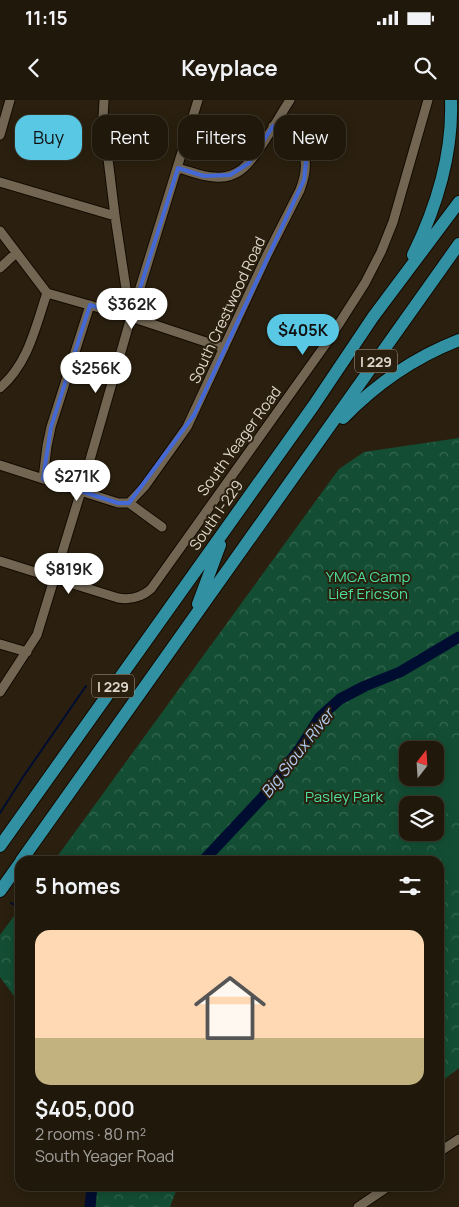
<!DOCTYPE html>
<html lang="en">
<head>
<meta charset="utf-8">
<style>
	:root { --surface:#20180b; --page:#2d2519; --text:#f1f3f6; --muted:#a2a09d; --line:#3d372c; --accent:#59c8e4 }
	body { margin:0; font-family:Manrope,sans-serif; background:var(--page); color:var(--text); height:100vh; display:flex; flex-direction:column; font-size:19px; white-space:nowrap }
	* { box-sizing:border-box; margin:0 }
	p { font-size:16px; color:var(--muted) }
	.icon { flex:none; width:28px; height:28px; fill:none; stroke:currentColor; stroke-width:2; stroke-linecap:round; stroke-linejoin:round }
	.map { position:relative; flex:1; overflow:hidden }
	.side { position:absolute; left:15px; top:756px; width:429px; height:335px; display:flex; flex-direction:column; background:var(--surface); border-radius:15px; box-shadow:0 2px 12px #0003,0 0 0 1px var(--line) }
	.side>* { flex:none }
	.hud { position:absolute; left:15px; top:15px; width:430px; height:45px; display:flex; gap:10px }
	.needle { width:32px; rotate:17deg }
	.controls { position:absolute; left:399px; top:641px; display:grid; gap:10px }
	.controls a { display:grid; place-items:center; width:45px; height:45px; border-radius:10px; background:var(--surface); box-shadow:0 2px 12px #0003,0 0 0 1px var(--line); font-size:25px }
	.price { position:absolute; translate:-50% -42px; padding:0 11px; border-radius:18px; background:#fff; color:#222; font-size:16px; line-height:32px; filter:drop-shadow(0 1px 2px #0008) }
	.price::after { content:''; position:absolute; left:50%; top:30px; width:15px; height:11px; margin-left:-8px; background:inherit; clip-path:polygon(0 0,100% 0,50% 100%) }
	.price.selected { background:var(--accent); color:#111 }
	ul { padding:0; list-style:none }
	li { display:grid; align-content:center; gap:10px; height:265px; padding:0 20px }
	li span { display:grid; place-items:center; height:155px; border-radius:15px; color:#555 }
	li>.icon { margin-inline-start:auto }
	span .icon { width:90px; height:90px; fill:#fffc; stroke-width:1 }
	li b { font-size:21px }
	h2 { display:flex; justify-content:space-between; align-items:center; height:60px; padding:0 20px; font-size:21px }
	.chip { padding:0 18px; border-radius:15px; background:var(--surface); box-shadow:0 2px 12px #0003,0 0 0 1px var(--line); font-size:18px; line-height:45px }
	.chip.selected { background:var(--accent); color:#111 }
	.status { display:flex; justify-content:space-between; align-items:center; height:35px; padding:0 25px; background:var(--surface); direction:ltr }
	.status svg { height:14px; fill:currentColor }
	header { display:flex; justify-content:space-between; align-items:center; height:65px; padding:0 20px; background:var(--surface); font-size:22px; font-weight:700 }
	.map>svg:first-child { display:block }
	.forest { fill:url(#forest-crowns); fill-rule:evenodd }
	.pitch { fill:#134e34 }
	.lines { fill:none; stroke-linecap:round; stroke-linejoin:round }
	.stream { stroke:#000d30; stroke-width:2 }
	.river { stroke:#000d30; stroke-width:11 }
	.minor-casing { stroke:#130a00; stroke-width:11 }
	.highway-casing { stroke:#130a00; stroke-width:14 }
	.minor { stroke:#726653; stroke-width:9 }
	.highway { stroke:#3191a3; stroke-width:12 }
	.marked { fill:none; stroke:#4469d6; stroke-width:4; stroke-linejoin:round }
	.labels { text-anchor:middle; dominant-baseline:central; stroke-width:4; stroke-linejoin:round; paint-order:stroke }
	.shield { fill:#2b200f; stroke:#a8a093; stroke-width:1 }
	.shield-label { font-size:14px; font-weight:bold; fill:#ded7cc }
	.street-label { font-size:15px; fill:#ded7cc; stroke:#2b200f }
	.park-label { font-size:15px; fill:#4cdf9e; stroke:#2b200f }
	.water-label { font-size:16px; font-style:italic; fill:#b2cdf4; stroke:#2b200f }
</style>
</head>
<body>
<div class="status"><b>11:15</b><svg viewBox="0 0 49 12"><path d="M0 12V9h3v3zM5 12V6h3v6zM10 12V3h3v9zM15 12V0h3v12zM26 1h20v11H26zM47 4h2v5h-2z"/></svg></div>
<header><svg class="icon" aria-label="back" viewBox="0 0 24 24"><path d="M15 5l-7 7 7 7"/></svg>Keyplace<svg class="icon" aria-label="search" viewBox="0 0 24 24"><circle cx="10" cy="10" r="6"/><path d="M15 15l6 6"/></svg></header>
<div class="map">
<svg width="459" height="1107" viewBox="0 0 459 1107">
	<defs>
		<pattern id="forest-crowns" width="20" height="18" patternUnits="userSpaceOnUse" patternTransform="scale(1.25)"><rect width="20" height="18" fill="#134e34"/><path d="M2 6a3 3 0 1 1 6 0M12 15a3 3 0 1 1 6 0" fill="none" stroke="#356750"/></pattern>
	</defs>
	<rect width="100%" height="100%" fill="#2b200f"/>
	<path class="forest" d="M459 338V968L439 983V761H54L339 369 364 352ZM408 650H435V678H408ZM408 705H435V732H408Z
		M20 808V904L0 877V835Z
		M92 1086H178L170 1107H90Z"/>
	<path class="pitch" d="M446 632 459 654V705L435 720V705H409C404 692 403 680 407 667L408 678H435V650H419Z
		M459 729V785C440 768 441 757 436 733Z"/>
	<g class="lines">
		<path class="stream" d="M0 713 23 677 86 586
			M11 803 20 808"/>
		<path class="river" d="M203 761 262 698 301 647 320 617 340 599 365 586 400 572 459 537
			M90 1107 92 1086"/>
		<g class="minor-casing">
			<path id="minor" d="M104 0 103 18 115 116 130 215
				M0 35 10 0
				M178 68C190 71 202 77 215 77 224 78 234 75 241 70 257 58 278 18 290 0
				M0 82 115 116
				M0 131 47 193
				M0 168 16 153
				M47 193 131 217 224 248
				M0 288C29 262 35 228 47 193
				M0 365 118 403H129L162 427
				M43 379 47 346 51 327 90 205
				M129 403 145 386 187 327 267 155 300 90C313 56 303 43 273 26
				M0 461 118 498C130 500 142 497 151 489L328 241 365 183 381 152 393 122 428 0
				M0 544 27 552
				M0 592 37 535 81 391 131 217 198 0
				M439 1052 459 1039
				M358 1107 389 1086"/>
		</g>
		<g class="highway-casing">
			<path id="highway" d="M413 155C437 106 453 55 451 0
				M343 318C376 284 415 257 459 240
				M198 504 220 445
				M0 746 314 305 373 217 459 102
				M21 761 459 144
				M0 791 20 763"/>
		</g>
		<use href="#minor" class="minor"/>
		<use href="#highway" class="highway"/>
	</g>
	<path class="marked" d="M273 26 301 46 306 62 304 80 194 315 129 403H118L43 379 51 327 90 205 131 217 178 68 204 76 230 75 249 63Z"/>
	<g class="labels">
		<g class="shield">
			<rect x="355" y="249.5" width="42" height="23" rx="4"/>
			<rect x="92" y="574.5" width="42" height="23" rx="4"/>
		</g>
		<g class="shield-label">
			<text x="376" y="261">I 229</text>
			<text x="113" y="586">I 229</text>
		</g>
		<g class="street-label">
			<text transform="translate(227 210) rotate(-65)">South Crestwood Road</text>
			<text transform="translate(239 341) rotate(-54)">South Yeager Road</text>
			<text transform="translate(216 415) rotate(-55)">South I-229</text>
		</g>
		<g class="park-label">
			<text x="368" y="476">YMCA Camp<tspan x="368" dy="17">Lief Ericson</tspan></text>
			<text x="344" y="696">Pasley Park</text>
		</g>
		<g class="water-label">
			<text transform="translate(297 653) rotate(-52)">Big Sioux River</text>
		</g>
	</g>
</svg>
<div class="controls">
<a><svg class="needle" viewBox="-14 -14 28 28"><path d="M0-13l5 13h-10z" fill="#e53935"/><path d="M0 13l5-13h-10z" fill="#a2a09d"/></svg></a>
<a><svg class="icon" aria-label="layers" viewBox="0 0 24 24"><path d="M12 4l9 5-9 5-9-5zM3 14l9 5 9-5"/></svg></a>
</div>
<b class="price" style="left:132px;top:230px">$362K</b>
<b class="price selected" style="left:303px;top:256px">$405K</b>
<b class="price" style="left:96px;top:294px">$256K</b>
<b class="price" style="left:77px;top:402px">$271K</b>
<b class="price" style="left:69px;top:495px">$819K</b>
<div class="hud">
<a class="chip selected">Buy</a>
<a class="chip">Rent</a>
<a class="chip">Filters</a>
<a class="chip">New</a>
</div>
<section class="side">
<h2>5 homes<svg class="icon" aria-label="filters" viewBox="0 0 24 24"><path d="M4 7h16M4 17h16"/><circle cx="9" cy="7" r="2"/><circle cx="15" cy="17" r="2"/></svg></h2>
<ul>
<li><span style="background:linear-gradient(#ffd9b3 70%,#c2b280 0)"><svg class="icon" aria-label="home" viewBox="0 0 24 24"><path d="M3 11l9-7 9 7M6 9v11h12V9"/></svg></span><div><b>$405,000</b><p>2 rooms · 80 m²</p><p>South Yeager Road</p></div></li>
</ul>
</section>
</div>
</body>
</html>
